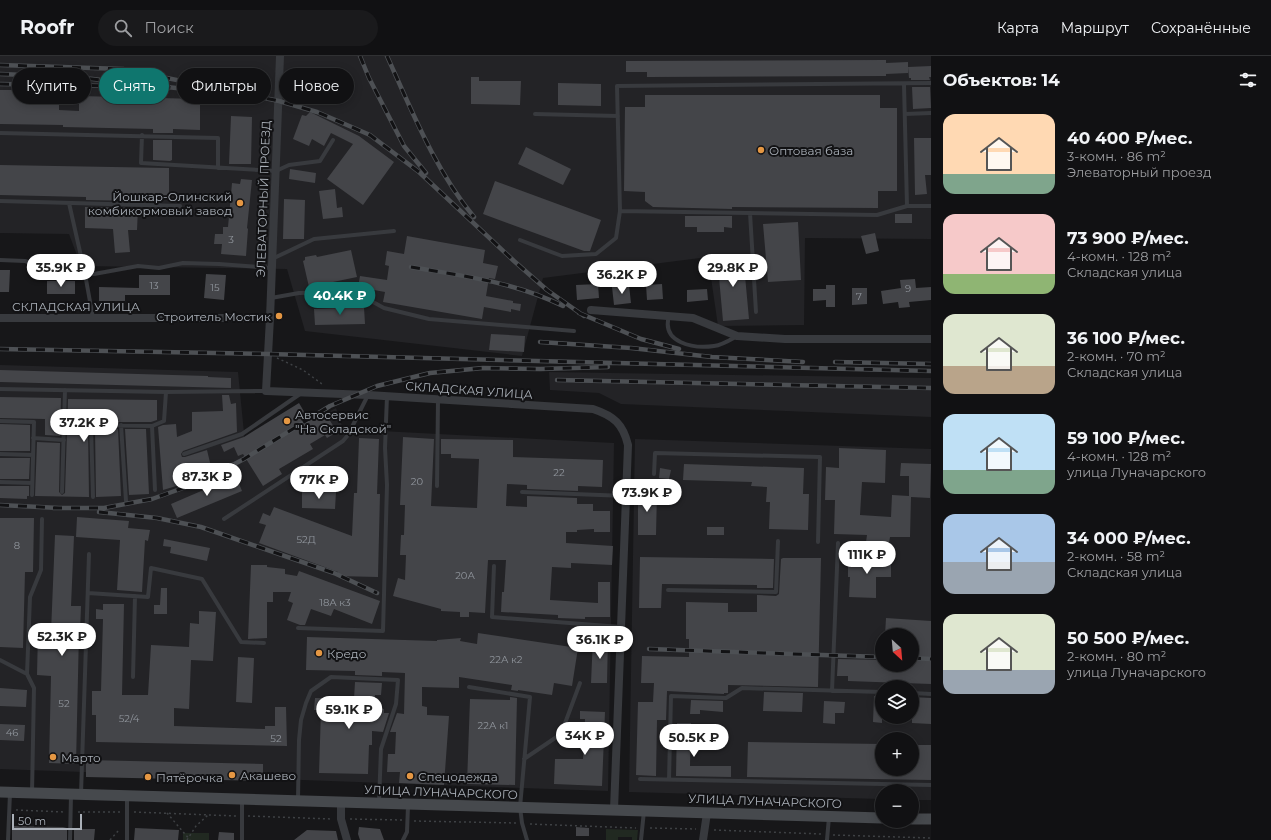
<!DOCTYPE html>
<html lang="ru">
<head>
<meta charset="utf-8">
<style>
	:root { --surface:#111113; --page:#1a1a1c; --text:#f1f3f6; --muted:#9c9da0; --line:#303133; --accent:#0f766e }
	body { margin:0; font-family:Montserrat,sans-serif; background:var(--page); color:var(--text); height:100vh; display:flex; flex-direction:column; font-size:15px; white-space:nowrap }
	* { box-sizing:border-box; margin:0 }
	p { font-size:13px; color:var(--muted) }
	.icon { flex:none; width:22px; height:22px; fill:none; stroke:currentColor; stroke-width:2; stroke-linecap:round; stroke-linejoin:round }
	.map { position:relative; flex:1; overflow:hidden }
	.side { display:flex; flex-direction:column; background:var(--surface); width:340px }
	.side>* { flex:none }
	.hud { position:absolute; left:12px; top:12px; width:380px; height:36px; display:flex; gap:8px }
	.needle { width:26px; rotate:154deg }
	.buttons { position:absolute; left:875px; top:572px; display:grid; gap:8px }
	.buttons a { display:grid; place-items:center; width:44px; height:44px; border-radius:50%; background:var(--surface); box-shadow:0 2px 10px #0003,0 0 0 1px var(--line); font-size:20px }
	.scale { position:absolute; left:12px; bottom:10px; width:70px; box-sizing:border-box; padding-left:4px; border:2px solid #aab0b8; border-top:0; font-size:11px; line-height:14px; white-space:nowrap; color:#aab0b8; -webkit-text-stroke:3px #121214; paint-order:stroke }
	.price { position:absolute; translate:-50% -34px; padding:0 9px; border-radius:14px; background:#fff; color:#222; font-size:13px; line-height:26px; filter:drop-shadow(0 1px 2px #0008) }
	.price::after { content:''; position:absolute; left:50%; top:24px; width:12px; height:9px; margin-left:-6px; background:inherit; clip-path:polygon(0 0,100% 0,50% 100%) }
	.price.active { background:var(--accent); color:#fff }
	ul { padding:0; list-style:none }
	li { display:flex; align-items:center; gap:12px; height:100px; padding:0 12px }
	li span { display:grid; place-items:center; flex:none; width:112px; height:80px; border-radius:12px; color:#555 }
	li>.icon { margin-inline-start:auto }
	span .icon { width:48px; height:48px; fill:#fffc; stroke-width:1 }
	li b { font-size:17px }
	h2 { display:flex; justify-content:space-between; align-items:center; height:48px; padding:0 12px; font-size:17px }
	.tag { padding:0 14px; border-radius:18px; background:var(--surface); box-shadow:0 2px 10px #0003,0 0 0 1px var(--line); font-size:14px; line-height:36px }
	.tag.active { background:var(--accent); color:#fff }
	header { display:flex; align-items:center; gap:24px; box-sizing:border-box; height:56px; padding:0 20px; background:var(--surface); border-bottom:1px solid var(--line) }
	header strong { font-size:19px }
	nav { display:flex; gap:22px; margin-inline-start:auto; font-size:14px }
	.search { width:280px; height:36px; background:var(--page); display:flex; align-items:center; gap:10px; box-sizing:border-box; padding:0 14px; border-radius:22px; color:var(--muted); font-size:15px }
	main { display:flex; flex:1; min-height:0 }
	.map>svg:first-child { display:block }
	.built { fill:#232326; fill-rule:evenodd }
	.green { fill:#212921 }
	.building { fill:#444549 }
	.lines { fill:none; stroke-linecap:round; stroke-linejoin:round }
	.path { stroke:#3e4144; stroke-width:1.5; stroke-dasharray:2 3; stroke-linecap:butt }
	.lane { stroke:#383a3e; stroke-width:4 }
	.street { stroke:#383a3e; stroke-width:8 }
	.secondary { stroke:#46494d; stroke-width:11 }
	.rail-casing { stroke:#4d5054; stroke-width:4.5 }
	.rail { stroke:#121214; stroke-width:3; stroke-dasharray:9; stroke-linecap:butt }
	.poi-dot { fill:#e59743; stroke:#121214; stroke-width:1.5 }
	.labels { text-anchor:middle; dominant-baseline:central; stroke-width:4; stroke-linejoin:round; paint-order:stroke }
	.number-label { font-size:10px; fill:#90959c }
	.poi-label { font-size:12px; fill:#aab0b8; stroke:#121214; text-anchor:start }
	.street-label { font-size:12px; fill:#aab0b8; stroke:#121214 }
</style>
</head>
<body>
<header>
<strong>Roofr</strong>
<div class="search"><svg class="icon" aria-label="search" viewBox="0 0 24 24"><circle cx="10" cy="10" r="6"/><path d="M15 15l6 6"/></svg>Поиск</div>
<nav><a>Карта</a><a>Маршрут</a><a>Сохранённые</a></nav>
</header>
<main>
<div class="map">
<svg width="931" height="784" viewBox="0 0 931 784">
	<rect width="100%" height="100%" fill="#171719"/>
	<path class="built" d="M0 0H931V183L805 182 804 269 718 270 708 201 543 222 522 300 305 275 287 213 81 210 69 178 0 177Z
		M0 309 238 316 246 397 336 352 343 373 614 387 608 735 0 713Z
		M549 316 931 322V361L621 348 599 337 550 334Z
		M635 383 931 393V744H912V735H882V743L629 736ZM882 579H912V609H882ZM882 631H912V661H882ZM882 683H912V713H882Z"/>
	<path class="green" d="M606 773 638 774 637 784H632V781H618V784H606Z
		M183 777H209V784H183Z"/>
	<path class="building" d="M886 4V7L908 6V17L886 18V20L647 21V16H626V5Z
		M931 10V21H929L930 24H911V22H909L908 11Z
		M195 12 228 14 227 24 194 23Z
		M471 21H479V25H521L520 49 471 48Z
		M558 27 601 28V50L558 49Z
		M912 31H930L931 52 913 53Z
		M0 34H59V54L79 55V40L200 43V74L173 73V77H153V73L63 71V69L0 68Z
		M645 39H880V52H897V135H878V152L732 151V153L653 151 645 145V136L624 135 625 51H645Z
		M310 56 359 80 394 106 363 149 327 123 353 88 331 77 324 90 312 83 309 90 293 83 302 59 306 60Z
		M231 60 252 61 251 108H229Z
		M914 82H931V119H925L927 138 915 139Z
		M153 84H172V104L170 105 153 104Z
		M526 91 571 113 563 129 518 108Z
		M0 109 169 112V143L138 142V145L86 144V141L0 139Z
		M290 113 316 117 315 127 289 123Z
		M241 123 252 124 247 172 248 173 246 200 221 198 222 188H214L215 178H223V171H228L232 127 240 128Z
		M495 125 601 164 590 195H584L483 158Z
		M335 133 337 152 342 151 343 161 323 163 319 135Z
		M284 143 305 144 304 183H283Z
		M85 151 138 152 137 174H128L130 196 115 197 113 173 85 172Z
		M895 158H912V167H895Z
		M685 160H732V172L724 171V176H697V171H685Z
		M798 166 801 224 768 226 763 168Z
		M875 177 879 195 866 198 861 180Z
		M407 180 485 194 483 207 498 210 495 223 489 222 486 240 513 245V247L521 248 520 255 511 253V256L484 251 482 263 383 246 385 236 358 231 360 220 387 224 389 210 385 209 387 195 404 198Z
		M351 194 357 221 309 231 303 205 305 204V201L316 199 317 201Z
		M743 198 749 263 723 265 717 200Z
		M0 214H10L9 236H0Z
		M206 218 226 219 224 244 204 242Z
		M139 219H170V239H125V245H99V231L139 232Z
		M915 223 916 232 931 231V244L909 246 910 251 899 252 898 246 883 248 881 235 901 232 900 224Z
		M47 225H75V238H47Z
		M598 228 599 242 577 244 576 229Z
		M662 228 663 243 647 244 646 229Z
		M629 229 631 247 614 249 612 231Z
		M826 229H835V251H826V244L813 245V233H826Z
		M852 232H867V248L852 249Z
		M707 233 708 244 687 246V234Z
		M364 251 365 268 315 269 314 253Z
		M491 278 525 280 524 296 489 294Z
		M0 314 208 320V321L231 322V332L0 326Z
		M222 339H229L231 348 236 347 237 376 183 395 181 398 182 401H185L207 394 213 419 163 434 158 371 163 369 176 368 177 381 192 375V356L223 355Z
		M0 341 61 342 60 380 45 379V363L0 362Z
		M68 343 157 344V364L151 366H89L88 369 89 441 35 440 37 386 60 387 59 436 62 439 65 437Z
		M299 347 309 364 324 355 337 376 327 382 325 379 310 388 313 393 279 413 282 418 263 430 243 398 238 400 234 391 224 396 221 389 244 381Z
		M0 368 30 369V395H0Z
		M95 373H118L121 440 96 441Z
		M125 373H146L149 438 129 439Z
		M403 381 434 383 431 450 477 452 479 403 451 402V398H441V383L513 384V401L603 404 602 431 578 430V435L527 433V429L507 428 506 450 527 451V440L577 442V448H593V455H610V476H594V473L577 474V476H566V487L613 490 612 509 571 507V512L552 511 550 544 598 547V526H610V561H585V563L558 562V559L501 556 502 536H504L506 504H488L485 557 469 556V561H460V556L441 555V553L393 540 398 522 405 524 406 499H400L401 479H404L405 449H400Z
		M359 382 379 383 377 438H380L378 521 337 520 338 516 259 487 266 469 259 467 263 457 270 460 274 451 352 480 354 437H357Z
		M839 392 886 394 885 427 862 426 860 459 891 461 892 439 909 440V420H900L901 407 931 408 930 442 911 441 910 481H890L889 487 866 486 867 479 834 478 835 444H825L826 411 839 412Z
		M0 402H30L29 423H0Z
		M684 408 804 412 803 438H809L808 474 769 473 770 446H766L767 431 751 430 752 426 683 424Z
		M660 412 671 414 669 423 659 422Z
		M236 420 242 435 177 462 171 448Z
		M656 424 665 425 663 436 654 435Z
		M0 430H29V440H27V443L0 442Z
		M302 435 336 436 335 453 302 452Z
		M638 436H657L656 479H638Z
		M77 461 129 465 128 472 150 474 148 485 145 484 142 536 117 534 120 484 76 481Z
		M0 462H34L33 516H25L23 592 0 591Z
		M707 471H724V479H707Z
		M55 479 74 480 71 550H81L80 576H79L76 708 49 707 51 620 37 619 38 575 51 576Z
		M164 483 210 492 207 505 170 497 171 491 163 490Z
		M848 500 891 501V521H876V542L849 541 850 521H848Z
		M640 501 774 503 773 532H757V529L662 528 661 552H639Z
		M783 502H821L818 631 728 629V637H724V638L667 635 666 664H657L656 720 636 719 638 646H653L654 627H641L642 600 689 601V583H686V546L728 547V556H757V539L776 540 779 538 781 503Z
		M251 509H267V511L285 513V518L297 520 299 515 380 545 372 568 334 553 331 560 311 553 305 569H300L287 564 293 547 288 545 291 536H273V546H267V582L248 583Z
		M161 532H167V558H154V549H160Z
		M103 548H124L122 639H148L151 589 189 591 190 567 199 568V555L216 556 213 605 191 604 189 653 174 652V670L265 673V670H275V651H286L287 690 96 686V659H92V635H101L103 563H96V553L103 554Z
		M886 562 931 565V628L848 625V620H837L838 603 882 604V609H912V579H885Z
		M478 577 578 592 572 630 554 627 552 639 518 634V635L511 634 512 629 459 621V632L422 631V650L427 651V659L449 660 444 729 399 727 400 716H387L388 698H395L396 676H390L397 657 404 658 405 617 382 616V620L355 619V615L306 614 307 581 437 585V584L461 582 460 585 477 588Z
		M593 581H608L607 627H591Z
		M238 601 254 602 252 647 236 646Z
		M355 626 382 627 381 639H375L374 653H384V657H389L383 676 372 675V689H369L368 718 319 717 321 654H314L315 642 354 643Z
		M0 632 27 634 26 651 0 650Z
		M764 636 803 637 802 656 763 655Z
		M874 640 882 641V667L873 666Z
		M510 641 517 642 515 729 467 728 470 643 510 644Z
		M912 641 931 642V668L912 667Z
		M691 644 723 645V656L700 654V658H690Z
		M824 645 845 646 844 657H835V668L823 667Z
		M580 655 605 656 602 730 554 728 555 703H583L585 663H580Z
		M677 667H691L690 710H731V721L676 720Z
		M0 668 25 669 24 685 0 684Z
		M748 686 882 688V713H912V689H931V724L747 721Z
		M86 704 263 708V725L86 721Z
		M12 770 63 771 67 772V784H12Z
		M359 771 380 773 384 784H360L358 778Z
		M576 771 589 772V780H576Z
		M135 772 179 774 178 784H134Z
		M74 773H95L94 784H74Z
		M307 774 336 775 338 784H294Z
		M219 776 234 777V784H218Z"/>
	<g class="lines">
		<path class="path" d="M277 302 303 314 322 328
			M16 754 64 756
			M78 756H120
			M134 756 236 760
			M167 757 190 784
			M248 760 332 763
			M350 763 402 764
			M414 765 516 767
			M530 768 636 772
			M650 772 696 773
			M714 774 822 778
			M833 779 931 782
			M110 784 120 773
			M187 784 196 770 208 759"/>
		<path class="lane" d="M931 27 617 30 620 155 877 159 907 150H931
			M904 29 907 150
			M535 58 618 60
			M905 58 931 57
			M0 77 218 82V112
			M142 79 141 107 276 115 289 109 320 105 333 84
			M0 145 180 150
			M69 147 85 218 93 262
			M750 157 756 256
			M520 184 562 200 596 198 616 182 620 155
			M272 203 314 183 394 175
			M0 204 25 205 61 217 94 218 138 210 159 212 183 207 219 208 272 212
			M271 242 299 237 342 236 362 240 384 252 429 263 574 275
			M669 260C661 287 694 293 714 290 722 289 730 284 737 280
			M0 333 166 336 266 335
			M0 365 34 366 32 439
			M121 369 126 445
			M152 370 155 434
			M33 382 64 384
			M0 398 33 399
			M184 398 242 378 300 338
			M654 418 655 397 820 401 818 486
			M0 426 32 427
			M437 430 438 344
			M62 436 65 334
			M522 436 626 440
			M93 441 91 369 152 370 164 365 166 336
			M224 463 343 385 348 379 368 339
			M494 510 492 561 621 571
			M668 534 776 536 778 485
			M88 537 148 541 151 512 202 523 241 586 264 587
			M298 572 383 575 387 429 385 392 387 340
			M0 604 27 618
			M133 621 135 540
			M469 631 530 641 520 751 522 767 527 784
			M832 635 838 487
			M912 637 931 638
			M524 703 561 678 580 627
			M640 723 931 729
			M669 724 671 640 726 642 742 632 882 636
			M32 737 34 632 27 618 30 541 41 514 42 463
			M81 738 89 498
			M298 744 299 684 301 664 306 647 311 635 331 621 398 624 396 648 381 693 379 746
			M8 784 10 737
			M70 784 71 739
			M127 784V740
			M242 784V744
			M403 784 407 776 408 750
			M641 784 644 755
			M827 784 829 761"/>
		<path class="street" d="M591 254 693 262 737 280 785 283H931
			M0 262H270L266 335 368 339 593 353C614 360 623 368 628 389L614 754
			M270 262 280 0
			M341 746V763L347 784
			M703 784 707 757"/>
		<path class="secondary" d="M0 736 882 762
			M912 763H931"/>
		<g class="rail-casing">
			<path id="rail" d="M360 0 369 22 404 90 426 117
				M387 0C412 55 435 114 474 161
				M0 9 123 13 279 45 317 56 370 79 419 116 514 205 547 234 584 260
				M0 18 74 21 204 35
				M0 28 113 30
				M411 211C463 220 515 226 563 250
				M579 257 641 283 679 293
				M540 286 631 292 712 301 803 306
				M0 293 268 298 931 315
				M835 306 931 308
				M557 324 931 332
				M0 449 59 452
				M53 452H104L152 443 200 426 244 403 330 350 377 330 430 317 483 312 540 313 608 311
				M99 456 157 462 201 471 334 517 377 537
				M649 593 882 601
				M912 602 931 603"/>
		</g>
		<use href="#rail" class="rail"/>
	</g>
	<g class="poi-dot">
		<circle cx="761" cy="94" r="4"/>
		<circle cx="240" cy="147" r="4"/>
		<circle cx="279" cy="260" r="4"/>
		<circle cx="287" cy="365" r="4"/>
		<circle cx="319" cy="597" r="4"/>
		<circle cx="53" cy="701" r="4"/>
		<circle cx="232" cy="719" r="4"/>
		<circle cx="410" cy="720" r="4"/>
		<circle cx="148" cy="721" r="4"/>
	</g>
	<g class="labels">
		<g class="number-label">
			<text x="231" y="183">3</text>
			<text x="154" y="229">13</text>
			<text x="215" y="231">15</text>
			<text x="908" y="232">9</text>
			<text x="859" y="240">7</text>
			<text x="559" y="416">22</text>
			<text x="417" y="425">20</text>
			<text x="306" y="483">52Д</text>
			<text x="17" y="489">8</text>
			<text x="465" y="519">20А</text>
			<text x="335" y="546">18А к3</text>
			<text x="506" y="603">22А к2</text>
			<text x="64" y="647">52</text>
			<text x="129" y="662">52/4</text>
			<text x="493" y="669">22А к1</text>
			<text x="12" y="676">46</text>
			<text x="276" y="682">52</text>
		</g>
		<g class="poi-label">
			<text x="769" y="94">Оптовая база</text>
			<text x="232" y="140" text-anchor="end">Йошкар-Олинский<tspan x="232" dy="14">комбикормовый завод</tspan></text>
			<text x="271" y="260" text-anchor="end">Строитель Мостик</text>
			<text x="295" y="358">Автосервис<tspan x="295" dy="14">"На Складской"</tspan></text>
			<text x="327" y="597">Кредо</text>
			<text x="61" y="701">Марто</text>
			<text x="240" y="719">Акашево</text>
			<text x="418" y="720">Спецодежда</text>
			<text x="156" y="721">Пятёрочка</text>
		</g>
		<g class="street-label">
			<text transform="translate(263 143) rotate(-88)">ЭЛЕВАТОРНЫЙ ПРОЕЗД</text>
			<text x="76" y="250">СКЛАДСКАЯ УЛИЦА</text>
			<text transform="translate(469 334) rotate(4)">СКЛАДСКАЯ УЛИЦА</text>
			<text transform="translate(441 736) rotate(2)">УЛИЦА ЛУНАЧАРСКОГО</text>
			<text transform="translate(765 745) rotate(2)">УЛИЦА ЛУНАЧАРСКОГО</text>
		</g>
	</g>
</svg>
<div class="buttons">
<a><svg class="needle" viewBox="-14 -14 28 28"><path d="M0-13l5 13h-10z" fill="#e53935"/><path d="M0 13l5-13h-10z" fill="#9c9da0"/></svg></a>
<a><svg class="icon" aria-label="layers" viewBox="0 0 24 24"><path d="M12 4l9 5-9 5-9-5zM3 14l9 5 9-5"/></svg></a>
<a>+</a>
<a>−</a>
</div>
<div class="scale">50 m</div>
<b class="price" style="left:61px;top:232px">35.9K ₽</b>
<b class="price" style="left:733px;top:232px">29.8K ₽</b>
<b class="price" style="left:622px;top:239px">36.2K ₽</b>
<b class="price active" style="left:340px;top:260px">40.4K ₽</b>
<b class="price" style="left:84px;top:387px">37.2K ₽</b>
<b class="price" style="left:207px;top:441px">87.3K ₽</b>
<b class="price" style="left:319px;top:444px">77K ₽</b>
<b class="price" style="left:647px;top:457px">73.9K ₽</b>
<b class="price" style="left:867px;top:519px">111K ₽</b>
<b class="price" style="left:62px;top:601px">52.3K ₽</b>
<b class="price" style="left:600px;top:604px">36.1K ₽</b>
<b class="price" style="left:349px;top:674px">59.1K ₽</b>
<b class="price" style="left:585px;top:700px">34K ₽</b>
<b class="price" style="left:694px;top:702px">50.5K ₽</b>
<div class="hud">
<a class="tag">Купить</a>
<a class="tag active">Снять</a>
<a class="tag">Фильтры</a>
<a class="tag">Новое</a>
</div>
</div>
<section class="side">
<h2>Объектов: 14<svg class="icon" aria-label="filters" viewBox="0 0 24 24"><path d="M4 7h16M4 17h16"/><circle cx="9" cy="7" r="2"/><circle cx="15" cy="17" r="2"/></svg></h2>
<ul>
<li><span style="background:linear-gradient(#ffd9b3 75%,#7fa58c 0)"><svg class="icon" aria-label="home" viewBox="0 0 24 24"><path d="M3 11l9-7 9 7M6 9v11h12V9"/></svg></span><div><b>40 400 ₽/мес.</b><p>3-комн. · 86 m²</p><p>Элеваторный проезд</p></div></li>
<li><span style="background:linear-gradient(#f6c9c9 75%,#8fb573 0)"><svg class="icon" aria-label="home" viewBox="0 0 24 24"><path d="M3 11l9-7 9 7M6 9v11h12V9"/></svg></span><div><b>73 900 ₽/мес.</b><p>4-комн. · 128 m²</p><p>Складская улица</p></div></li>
<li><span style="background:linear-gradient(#dfe7d0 65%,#b9a48a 0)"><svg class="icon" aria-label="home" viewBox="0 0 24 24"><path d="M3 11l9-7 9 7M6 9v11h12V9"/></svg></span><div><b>36 100 ₽/мес.</b><p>2-комн. · 70 m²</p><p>Складская улица</p></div></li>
<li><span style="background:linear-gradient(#bfe0f5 70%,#7fa58c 0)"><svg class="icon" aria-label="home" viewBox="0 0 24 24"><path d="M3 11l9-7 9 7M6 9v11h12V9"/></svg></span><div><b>59 100 ₽/мес.</b><p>4-комн. · 128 m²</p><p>улица Луначарского</p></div></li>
<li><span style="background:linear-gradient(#a9c7e8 60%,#9aa5b1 0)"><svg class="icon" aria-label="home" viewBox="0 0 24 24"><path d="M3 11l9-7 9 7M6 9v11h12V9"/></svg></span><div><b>34 000 ₽/мес.</b><p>2-комн. · 58 m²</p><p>Складская улица</p></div></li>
<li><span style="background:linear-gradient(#dfe7d0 70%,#9aa5b1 0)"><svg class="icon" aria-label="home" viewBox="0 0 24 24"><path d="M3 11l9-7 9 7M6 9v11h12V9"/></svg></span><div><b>50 500 ₽/мес.</b><p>2-комн. · 80 m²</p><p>улица Луначарского</p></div></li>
</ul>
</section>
</main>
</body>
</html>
